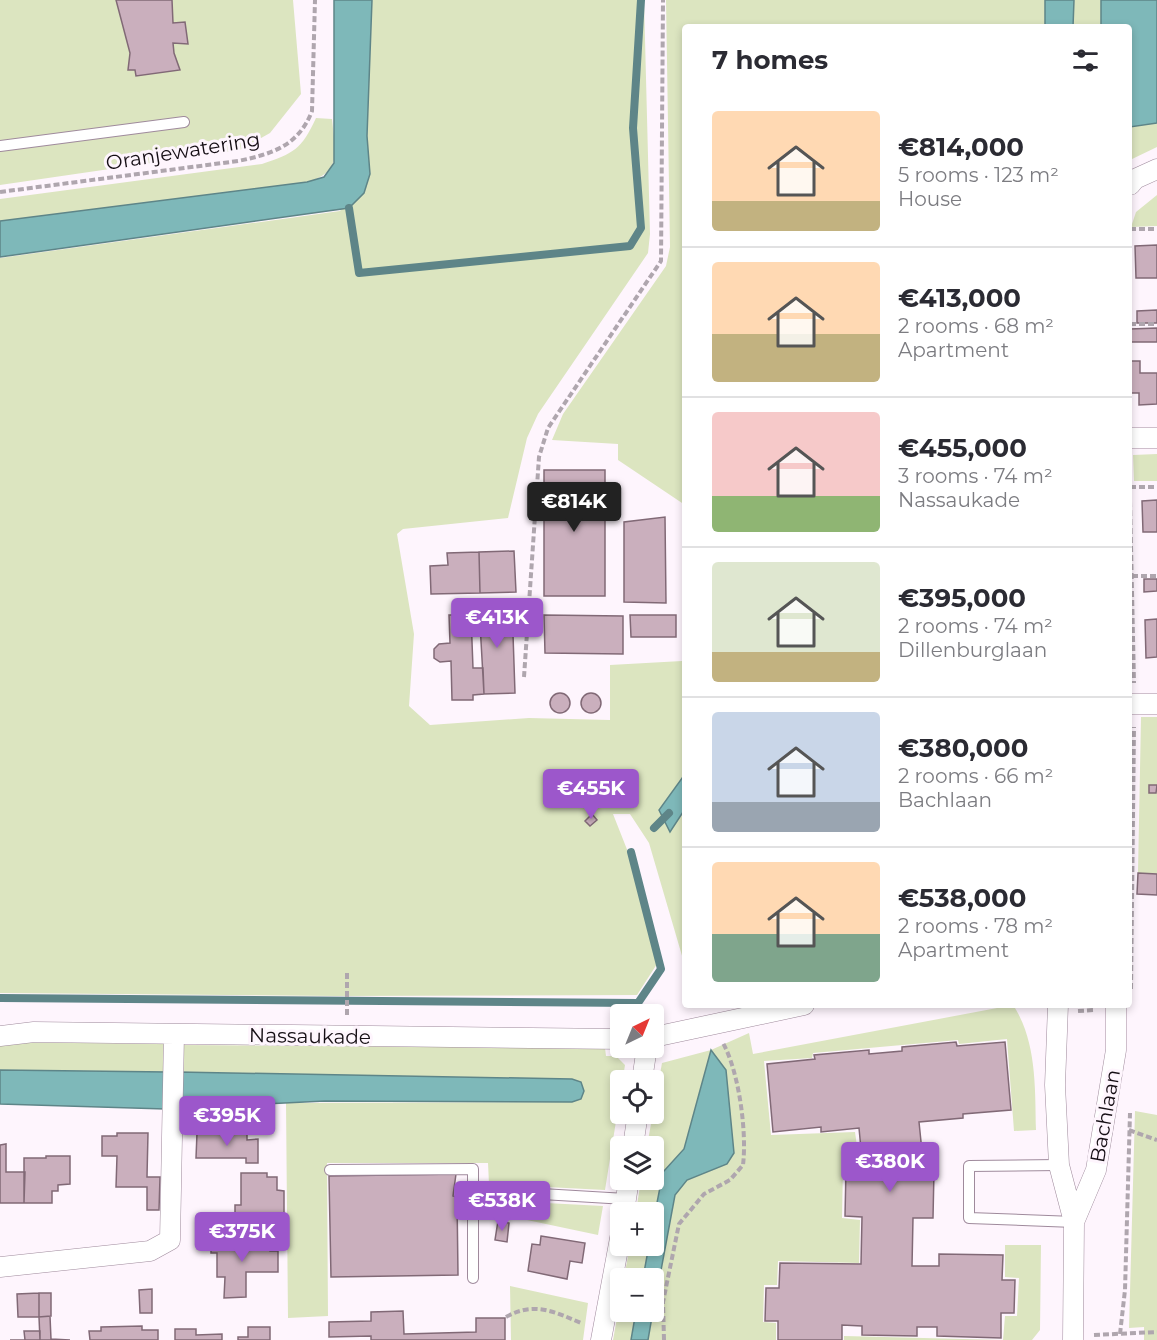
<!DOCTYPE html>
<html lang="en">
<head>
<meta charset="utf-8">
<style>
	:root { --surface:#fff; --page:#f2f2f3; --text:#2b2b33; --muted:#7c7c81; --line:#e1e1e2; --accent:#9c57cb }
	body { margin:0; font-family:Montserrat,sans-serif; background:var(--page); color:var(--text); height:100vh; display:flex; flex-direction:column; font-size:22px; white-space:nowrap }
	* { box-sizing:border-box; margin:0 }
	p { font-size:20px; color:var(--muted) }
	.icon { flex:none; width:33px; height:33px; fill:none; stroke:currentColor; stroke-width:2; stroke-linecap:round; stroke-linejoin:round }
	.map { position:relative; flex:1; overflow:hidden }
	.drawer { position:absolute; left:682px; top:24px; width:450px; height:984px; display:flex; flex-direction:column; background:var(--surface); border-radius:6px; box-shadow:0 3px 9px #0003 }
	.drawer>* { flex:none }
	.needle { width:39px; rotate:43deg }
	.buttons { position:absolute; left:610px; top:1004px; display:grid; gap:12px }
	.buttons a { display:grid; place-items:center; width:54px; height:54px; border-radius:6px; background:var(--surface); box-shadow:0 3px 9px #0003; font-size:30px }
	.price { position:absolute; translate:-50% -51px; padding:0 14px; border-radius:6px; background:var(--accent); color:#fff; font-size:20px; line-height:39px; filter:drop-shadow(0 2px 3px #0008) }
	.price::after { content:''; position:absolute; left:50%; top:36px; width:18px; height:14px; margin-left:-9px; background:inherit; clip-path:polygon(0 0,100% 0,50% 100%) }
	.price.selected { background:#222; color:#fff }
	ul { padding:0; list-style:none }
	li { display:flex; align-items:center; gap:18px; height:150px; padding:0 30px }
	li+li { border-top:2px solid var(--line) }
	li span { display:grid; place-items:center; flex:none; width:168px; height:120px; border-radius:6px; color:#555 }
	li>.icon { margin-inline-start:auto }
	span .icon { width:72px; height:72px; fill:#fffc; stroke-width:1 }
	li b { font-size:26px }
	h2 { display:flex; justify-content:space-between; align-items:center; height:72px; padding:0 30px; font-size:26px }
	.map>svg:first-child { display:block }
	.green { fill:#dce5c0 }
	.water { fill:#7eb8b9; stroke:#5e8588; stroke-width:1.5 }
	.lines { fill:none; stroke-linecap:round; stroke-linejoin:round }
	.stream { stroke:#5e8588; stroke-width:8 }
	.building { fill:#caafbd; stroke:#816976; stroke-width:1.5 }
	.lane-casing { stroke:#9f8a9c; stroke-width:12 }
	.street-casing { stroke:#9f8a9c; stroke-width:21 }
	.path { stroke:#afa6ae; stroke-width:4; stroke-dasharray:6 3; stroke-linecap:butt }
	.lane { stroke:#fff; stroke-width:10 }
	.street { stroke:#fff; stroke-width:20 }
	.labels { text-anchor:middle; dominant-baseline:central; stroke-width:6; stroke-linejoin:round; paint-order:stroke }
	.street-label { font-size:20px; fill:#150e14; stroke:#fef5fd }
</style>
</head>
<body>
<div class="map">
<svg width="1157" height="1340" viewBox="0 0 1157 1340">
	<rect width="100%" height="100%" fill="#fef5fd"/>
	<path class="green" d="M0 0H293L301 94 270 133 240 150 0 185Z
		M372 0H644L650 234 648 253 538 414 527 438 508 518 403 529 397 534 414 634 409 706 430 725 529 718 610 720V665L682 661 685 575V774L659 810 670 831 685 809V966L649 843 630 814H613L628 852 657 964 637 995 337 996 0 993V258L340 211 370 174 367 136Z
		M666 0H1045V27H686L685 505 618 460V444L552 440 563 414 666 266 670 247Z
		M1074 0H1101V27H1073Z
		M316 118 332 119C335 150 343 171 308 182L0 221V199L262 164C294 153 301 150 316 118Z
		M1157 123V147L1130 160V127Z
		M1157 195V226L1131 227 1136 212Z
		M1157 454V481H1134L1133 455Z
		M1141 717H1157V874L1138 873Z
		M1013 1005C1037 1041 1035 1089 1036 1130L1014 1131 1007 1039 959 1044 958 1040 813 1053 812 1058 764 1061 771 1135 855 1132 860 1167H843L842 1218 860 1220 859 1263 778 1261 777 1285H764L763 1322 776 1323V1340H648L675 1195 687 1180 727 1164 711 1051 684 1149 663 1172 654 1218V1212H636L641 1179H654V1146H647L662 1063 711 1050 749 1033 753 1054Z
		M0 1042 167 1044V1072L0 1070Z
		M181 1045 605 1048 606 1056H616L625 1065 605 1190 489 1184 488 1163H327L328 1316 288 1318 286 1103 572 1102 581 1099 584 1091 572 1079 178 1072Z
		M1135 1111 1157 1115V1340H1144V1327L1129 1328Z
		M489 1200 603 1206 598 1235 489 1212Z
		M630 1245H649L643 1278H624Z
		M1005 1245H1041L1040 1330 1032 1340H844V1336L1003 1340 1005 1316H1017L1019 1278 1005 1277Z
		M510 1286 588 1303 583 1340H511Z
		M621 1296V1311H636L631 1340H613Z"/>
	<path class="water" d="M334 0H372L367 136 370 174 364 193 349 208 0 257V221L307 182 324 177 334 163Z
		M1045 0H1074L1073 27H1045Z
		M1101 0H1157V123L1130 127V27H1101Z
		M685 774V809L670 832 659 810Z
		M711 1050 726 1070 734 1153 727 1164 687 1180 675 1195 654 1308V1278H643L649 1245H654V1218L663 1172 684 1149Z
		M0 1070 167 1072 165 1109 0 1104Z
		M178 1072 572 1079 581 1082 584 1091 581 1099 572 1102 325 1101 178 1108Z
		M636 1311H653L648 1340H631Z"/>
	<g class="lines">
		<path class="stream" d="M349 208 359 273 630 246 641 228 633 128 641 0
			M654 828 669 813
			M0 998 638 1003 661 969 631 852"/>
	</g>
	<path class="building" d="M116 0H172L173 23 185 22 188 44 173 43 174 53 180 70 136 76 135 70H128L130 53Z
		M1157 245V278H1136L1135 246Z
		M1157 310V323H1137V311Z
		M1157 328V342H1130V329Z
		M1130 361H1140V373H1157V404L1139 405V393H1130Z
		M544 470H605V596H544Z
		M1157 500V532H1143L1142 501Z
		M665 517 666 603 624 602V522Z
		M514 551 516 592 480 593 479 552Z
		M479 552 480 593 431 594 430 566 448 565 447 553Z
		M1144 579H1157V591L1144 592Z
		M512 605 515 693 484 694 479 606Z
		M449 615H471L473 668H483L484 694 473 695V700H452L451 661 440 662 434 658V649L439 644 450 643Z
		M544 615 623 616V654L545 653Z
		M630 615H676V637H631Z
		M1157 619V657L1146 658 1145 620Z
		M550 703a10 10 0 1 1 20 0a10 10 0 1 1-20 0Z
		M581 703a10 10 0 1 1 20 0a10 10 0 1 1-20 0Z
		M1149 785H1157L1156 793H1149Z
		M592 814 597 820 590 826 585 821Z
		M1138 873 1157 874V895L1137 894Z
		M956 1042 957 1046 1005 1042 1011 1110 963 1114V1118L919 1122 924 1171H934L933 1218H913L912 1266H939V1254L1003 1255 1002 1280H1015L1014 1313H1001V1338L937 1336V1327H917V1336L862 1335V1326L842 1325V1340H778V1321H765L766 1288H779L780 1263 861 1264 862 1217 845 1216 846 1170H863L859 1128 821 1132V1127L773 1132 767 1064 815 1059 814 1055 869 1050V1054L902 1051V1047Z
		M117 1133H148L147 1177H160L159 1210H147V1187H116L117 1156H102V1136H117Z
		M197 1133H247V1140L258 1139V1163H246V1158H196Z
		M6 1144V1172H25L24 1203H0V1145Z
		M46 1156H70V1184L58 1185V1191H52V1203H24V1158H46Z
		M241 1173H267V1177H277V1190L284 1191V1222H235V1205H241Z
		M456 1174 453 1196 457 1197 458 1275 331 1277 329 1176Z
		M498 1221 509 1223 507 1242 495 1240Z
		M541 1236 585 1243 582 1263 570 1261 567 1279 528 1271 532 1244 540 1245Z
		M211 1240H270V1251H278V1272H246V1297L224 1298 225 1277H217V1253H211Z
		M152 1289V1313H140L139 1290Z
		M39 1293H51V1316L39 1317Z
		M39 1293V1317H18L17 1294Z
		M403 1311 404 1334 476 1332V1318H505V1340H371V1336L329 1337V1322L371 1321V1312Z
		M50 1316 51 1339 70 1340H40L39 1317Z
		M142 1326V1330H158V1340H90L89 1331H101V1327Z
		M248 1327H270V1340H238V1337H248Z
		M175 1329H196V1335L222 1334V1340H175Z
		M24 1331H40V1340H10H25Z"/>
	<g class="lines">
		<g class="lane-casing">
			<path id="lane" d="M0 146 184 122
				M1059 1165 969 1166V1218L1074 1222
				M330 1170 473 1169V1278
				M473 1190 626 1199"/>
		</g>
		<g class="street-casing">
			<path id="street" d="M1130 185 1135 179 1157 169
				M1130 438H1157
				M1130 704H1157
				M1058 1005 1055 1085 1059 1165 1074 1222 1073 1340
				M0 1036 34 1032 621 1039
				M654 1037 804 1005
				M642 1080 647 1047
				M633 1146 638 1113
				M624 1212 629 1179
				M1074 1222 1096 1170 1116 1050V1005
				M0 1267 150 1251 170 1240 174 1034
				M601 1340 621 1233"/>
		</g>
		<path class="path" d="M0 192 238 161C273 154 299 145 312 111L315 0
			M1130 229H1157
			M1130 324H1157
			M1130 487H1157
			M1130 501 1134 683
			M1132 576H1157
			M524 677 539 457 548 428 661 261 663 0
			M1131 989 1134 727
			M1078 1011 1095 1010
			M347 1015V972
			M1129 1130 1157 1140
			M506 1317C534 1301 555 1312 581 1323
			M1120 1334 1125 1290 1130 1113
			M1094 1335 1157 1332
			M664 1340 663 1302 679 1224 704 1194 730 1180 743 1165C747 1132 739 1072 723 1043"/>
		<use href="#lane" class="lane"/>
		<use href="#street" class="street"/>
	</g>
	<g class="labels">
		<g class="street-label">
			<text transform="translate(183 151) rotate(-9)">Oranjewatering</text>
			<text transform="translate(310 1036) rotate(1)">Nassaukade</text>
			<text transform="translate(1105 1116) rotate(-80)">Bachlaan</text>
		</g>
	</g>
</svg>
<div class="buttons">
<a><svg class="needle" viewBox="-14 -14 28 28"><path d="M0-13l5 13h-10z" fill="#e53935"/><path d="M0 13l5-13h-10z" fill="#7c7c81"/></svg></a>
<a><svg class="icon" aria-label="locate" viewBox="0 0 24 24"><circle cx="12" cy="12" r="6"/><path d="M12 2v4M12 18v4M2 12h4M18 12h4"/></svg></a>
<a><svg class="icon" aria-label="layers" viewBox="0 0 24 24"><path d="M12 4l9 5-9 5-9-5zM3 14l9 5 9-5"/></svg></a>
<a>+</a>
<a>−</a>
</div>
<b class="price selected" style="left:574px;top:533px">€814K</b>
<b class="price" style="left:497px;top:649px">€413K</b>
<b class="price" style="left:591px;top:820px">€455K</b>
<b class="price" style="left:227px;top:1147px">€395K</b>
<b class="price" style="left:890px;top:1193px">€380K</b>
<b class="price" style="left:502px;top:1232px">€538K</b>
<b class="price" style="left:242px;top:1263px">€375K</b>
<section class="drawer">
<h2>7 homes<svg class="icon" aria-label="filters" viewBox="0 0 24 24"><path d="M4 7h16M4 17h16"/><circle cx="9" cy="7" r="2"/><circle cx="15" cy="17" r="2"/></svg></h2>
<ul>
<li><span style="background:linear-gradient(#ffd9b3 75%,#c2b280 0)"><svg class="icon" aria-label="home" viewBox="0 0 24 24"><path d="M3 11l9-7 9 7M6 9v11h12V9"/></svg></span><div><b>€814,000</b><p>5 rooms · 123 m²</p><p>House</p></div></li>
<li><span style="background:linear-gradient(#ffd9b3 60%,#c2b280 0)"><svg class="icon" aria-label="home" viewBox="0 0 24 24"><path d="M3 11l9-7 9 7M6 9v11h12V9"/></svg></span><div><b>€413,000</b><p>2 rooms · 68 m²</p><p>Apartment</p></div></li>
<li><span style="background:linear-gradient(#f6c9c9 70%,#8fb573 0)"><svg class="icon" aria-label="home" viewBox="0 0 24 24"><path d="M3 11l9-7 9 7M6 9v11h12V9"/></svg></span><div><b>€455,000</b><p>3 rooms · 74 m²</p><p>Nassaukade</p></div></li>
<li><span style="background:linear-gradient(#dfe7d0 75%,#c2b280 0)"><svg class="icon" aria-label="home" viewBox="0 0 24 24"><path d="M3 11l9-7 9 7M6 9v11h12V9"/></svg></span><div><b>€395,000</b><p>2 rooms · 74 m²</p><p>Dillenburglaan</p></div></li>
<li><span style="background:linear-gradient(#c9d6e8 75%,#9aa5b1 0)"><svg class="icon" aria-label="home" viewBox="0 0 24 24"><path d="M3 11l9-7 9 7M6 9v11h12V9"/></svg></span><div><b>€380,000</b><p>2 rooms · 66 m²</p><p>Bachlaan</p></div></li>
<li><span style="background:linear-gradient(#ffd9b3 60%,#7fa58c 0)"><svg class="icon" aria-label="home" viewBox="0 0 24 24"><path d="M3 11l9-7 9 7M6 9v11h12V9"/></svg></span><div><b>€538,000</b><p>2 rooms · 78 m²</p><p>Apartment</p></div></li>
</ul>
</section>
</div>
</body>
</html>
